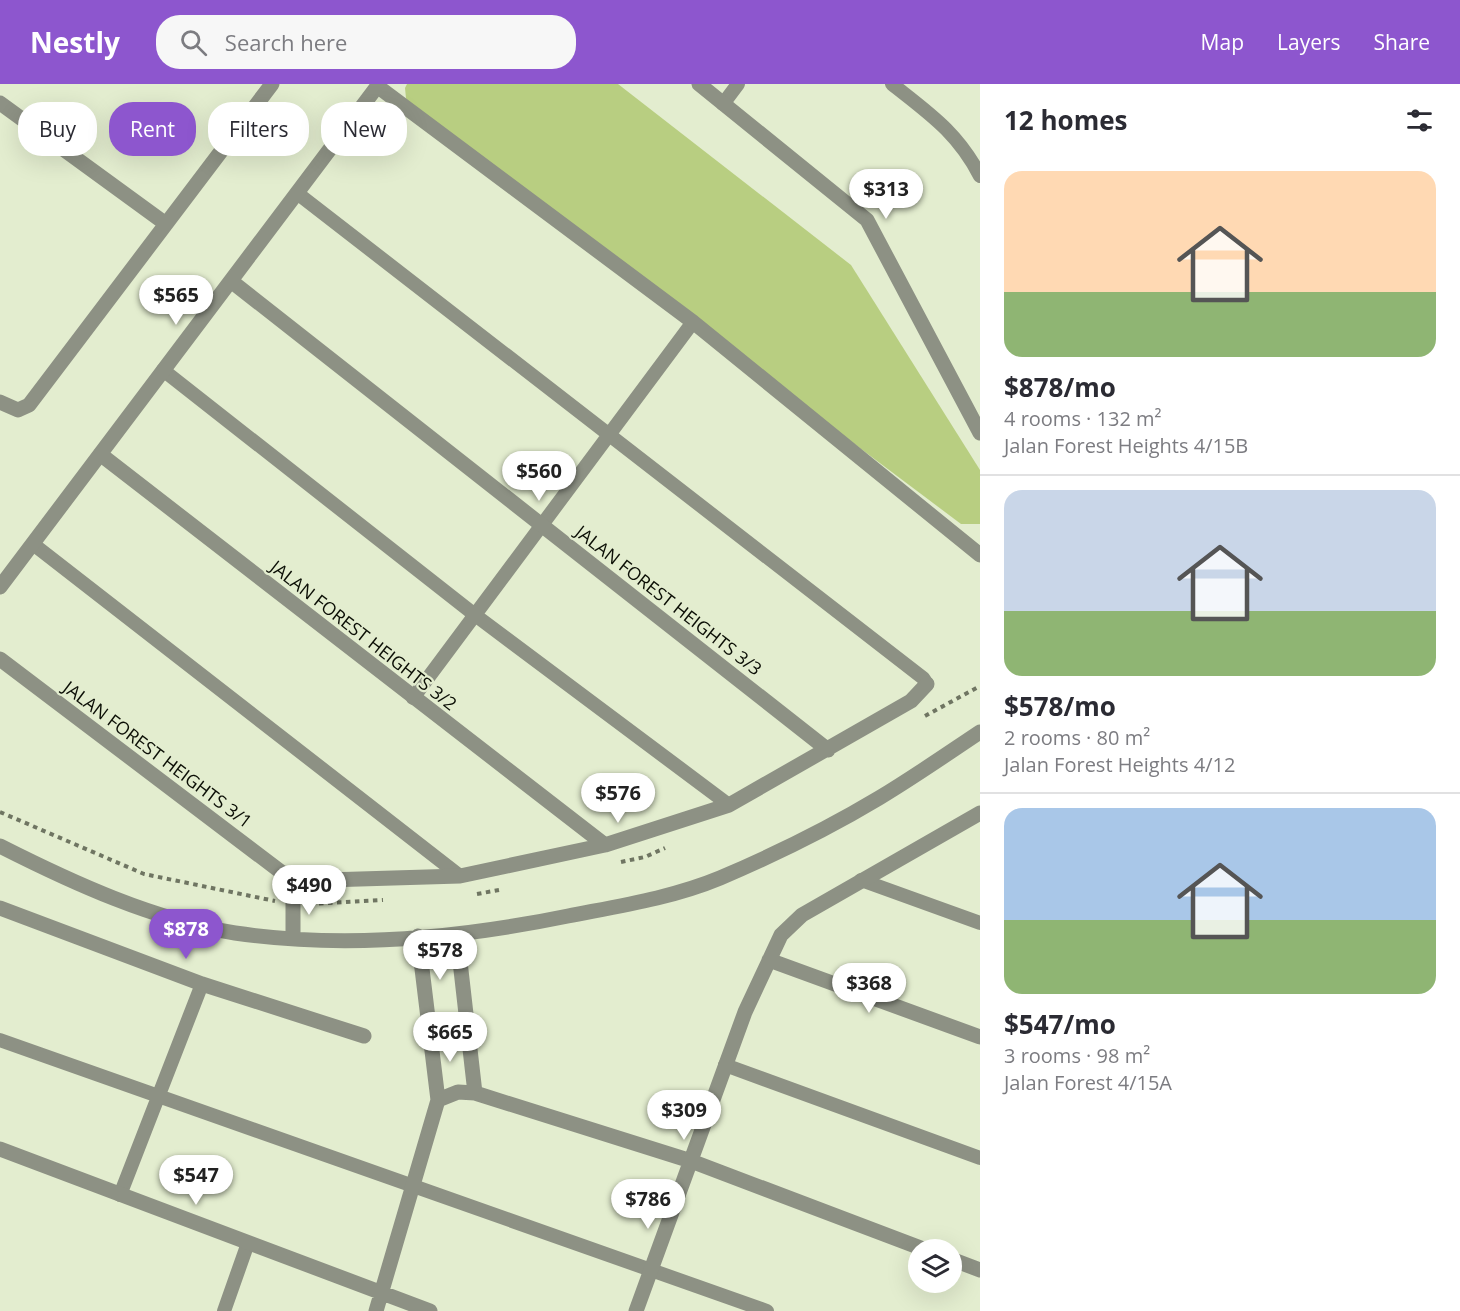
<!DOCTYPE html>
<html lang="en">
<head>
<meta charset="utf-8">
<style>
	:root { --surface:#fff; --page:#f7f7f7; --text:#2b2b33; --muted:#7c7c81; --line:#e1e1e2; --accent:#8d56ce }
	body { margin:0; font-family:"Open Sans",sans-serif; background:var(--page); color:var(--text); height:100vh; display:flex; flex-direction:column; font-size:22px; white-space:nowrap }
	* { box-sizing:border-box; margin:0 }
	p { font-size:20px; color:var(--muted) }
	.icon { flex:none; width:33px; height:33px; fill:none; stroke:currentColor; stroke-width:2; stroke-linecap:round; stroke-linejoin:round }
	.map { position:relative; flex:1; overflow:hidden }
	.side { display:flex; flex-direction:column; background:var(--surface); width:480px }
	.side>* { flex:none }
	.top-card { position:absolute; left:18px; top:18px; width:570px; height:54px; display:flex; gap:12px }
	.tools { position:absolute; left:908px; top:1155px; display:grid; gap:12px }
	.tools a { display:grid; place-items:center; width:54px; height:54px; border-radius:50%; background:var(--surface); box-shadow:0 6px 24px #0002; font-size:30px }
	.price { position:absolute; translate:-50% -51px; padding:0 14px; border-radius:21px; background:#fff; color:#222; font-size:20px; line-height:39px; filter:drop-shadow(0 2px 3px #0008) }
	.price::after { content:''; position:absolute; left:50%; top:36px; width:18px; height:14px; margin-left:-9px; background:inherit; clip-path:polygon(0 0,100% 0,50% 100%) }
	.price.current { background:var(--accent); color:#fff }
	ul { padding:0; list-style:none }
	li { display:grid; align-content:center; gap:12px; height:318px; padding:0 24px }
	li+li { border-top:2px solid var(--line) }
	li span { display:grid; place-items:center; height:186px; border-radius:18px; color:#555 }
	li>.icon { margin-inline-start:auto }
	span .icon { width:108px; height:108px; fill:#fffc; stroke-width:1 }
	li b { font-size:26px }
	h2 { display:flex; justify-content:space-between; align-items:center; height:72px; padding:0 24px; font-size:26px }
	.tag { padding:0 21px; border-radius:24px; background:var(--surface); box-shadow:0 6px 24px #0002; font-size:21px; line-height:54px }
	.tag.current { background:var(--accent); color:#fff }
	header { display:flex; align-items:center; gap:36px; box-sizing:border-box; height:84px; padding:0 30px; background:var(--accent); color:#fff }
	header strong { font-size:28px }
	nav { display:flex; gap:33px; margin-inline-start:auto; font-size:21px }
	.search { width:420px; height:54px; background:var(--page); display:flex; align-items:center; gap:15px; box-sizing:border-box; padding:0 21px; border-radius:24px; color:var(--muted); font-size:22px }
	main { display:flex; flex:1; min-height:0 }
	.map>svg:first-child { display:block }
	.green { fill:#b8ce81 }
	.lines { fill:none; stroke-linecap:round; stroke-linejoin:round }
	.path { stroke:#6f7562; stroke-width:4; stroke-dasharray:4.5 4.5; stroke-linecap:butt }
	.service { stroke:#8d9184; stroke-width:14 }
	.minor { stroke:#8d9184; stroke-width:15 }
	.labels { text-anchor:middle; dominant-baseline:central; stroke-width:4.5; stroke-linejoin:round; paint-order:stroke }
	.street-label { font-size:18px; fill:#0b0e05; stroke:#e3edcf }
</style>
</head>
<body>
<header>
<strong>Nestly</strong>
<div class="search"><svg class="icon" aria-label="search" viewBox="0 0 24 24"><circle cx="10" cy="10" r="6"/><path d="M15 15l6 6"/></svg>Search here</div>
<nav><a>Map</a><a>Layers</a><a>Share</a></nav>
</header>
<main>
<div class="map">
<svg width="980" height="1227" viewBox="0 0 980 1227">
	<rect width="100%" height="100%" fill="#e3edcf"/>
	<path class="green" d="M407 0H618L851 181 980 386V440H961L407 24 405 4Z"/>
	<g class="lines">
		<path class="path" d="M925 632 980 602
			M0 728 144 790 275 817
			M621 778 645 773 665 764
			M477 810 499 806
			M310 820 383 816"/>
		<path class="service" d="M892 0C930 30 958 49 980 92
			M723 20 738 0
			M297 109 923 594 927 600
			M163 286 475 531 729 721
			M33 460 460 792
			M413 614 693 238
			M861 796 980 839
			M0 956 767 1227
			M725 981 980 1074
			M120 1111 202 900
			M224 1227 248 1159"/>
		<path class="minor" d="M699 0 867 136 980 349
			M377 2 693 238 980 471
			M0 19 166 140
			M231 197 828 666
			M0 318 18 326 29 321 272 0
			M100 370 605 761
			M0 503 379 0
			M0 575 293 797
			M0 762C73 799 154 836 235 849 344 865 461 854 568 832 619 822 672 814 720 794 774 771 829 744 879 714 914 693 947 670 980 648
			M293 797 460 792 605 761 729 721 911 617 927 600
			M293 797V855
			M0 824 202 900 364 952
			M457 851 475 1009
			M769 876 980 953
			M438 1016 458 1008 475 1009 691 1077 926 1166
			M0 1065 430 1227
			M951 1175 980 1186
			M376 1227 438 1016 418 852
			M636 1227 745 928 781 851 802 831 980 729"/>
	</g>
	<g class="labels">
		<g class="street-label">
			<text transform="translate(669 516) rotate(38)">JALAN FOREST HEIGHTS 3/3</text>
			<text transform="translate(364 551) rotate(38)">JALAN FOREST HEIGHTS 3/2</text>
			<text transform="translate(158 670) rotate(37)">JALAN FOREST HEIGHTS 3/1</text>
		</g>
	</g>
</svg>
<div class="tools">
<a><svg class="icon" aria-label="layers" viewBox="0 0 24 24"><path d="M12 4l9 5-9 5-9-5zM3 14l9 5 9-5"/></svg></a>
</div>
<b class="price" style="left:886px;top:136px">$313</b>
<b class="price" style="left:176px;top:242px">$565</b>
<b class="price" style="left:539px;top:418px">$560</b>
<b class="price" style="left:618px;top:740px">$576</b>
<b class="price" style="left:309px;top:832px">$490</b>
<b class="price current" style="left:186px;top:876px">$878</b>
<b class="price" style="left:440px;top:897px">$578</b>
<b class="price" style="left:869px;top:930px">$368</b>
<b class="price" style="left:450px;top:979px">$665</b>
<b class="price" style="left:684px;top:1057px">$309</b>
<b class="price" style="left:196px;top:1122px">$547</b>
<b class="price" style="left:648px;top:1146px">$786</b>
<div class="top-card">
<a class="tag">Buy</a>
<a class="tag current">Rent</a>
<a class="tag">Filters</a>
<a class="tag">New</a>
</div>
</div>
<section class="side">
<h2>12 homes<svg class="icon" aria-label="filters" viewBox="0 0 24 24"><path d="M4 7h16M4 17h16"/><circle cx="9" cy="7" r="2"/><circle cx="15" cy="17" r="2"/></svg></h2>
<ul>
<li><span style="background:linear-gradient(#ffd9b3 65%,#8fb573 0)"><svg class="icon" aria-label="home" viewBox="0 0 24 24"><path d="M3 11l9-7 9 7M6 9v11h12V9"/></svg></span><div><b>$878/mo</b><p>4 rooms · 132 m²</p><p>Jalan Forest Heights 4/15B</p></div></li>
<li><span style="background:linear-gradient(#c9d6e8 65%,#8fb573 0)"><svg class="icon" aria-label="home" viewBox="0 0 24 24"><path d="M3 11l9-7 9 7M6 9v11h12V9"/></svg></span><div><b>$578/mo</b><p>2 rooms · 80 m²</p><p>Jalan Forest Heights 4/12</p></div></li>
<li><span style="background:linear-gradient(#a9c7e8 60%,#8fb573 0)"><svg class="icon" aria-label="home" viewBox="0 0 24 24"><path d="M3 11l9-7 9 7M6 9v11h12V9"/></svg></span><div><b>$547/mo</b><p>3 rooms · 98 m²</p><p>Jalan Forest 4/15A</p></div></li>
</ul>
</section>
</main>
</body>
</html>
